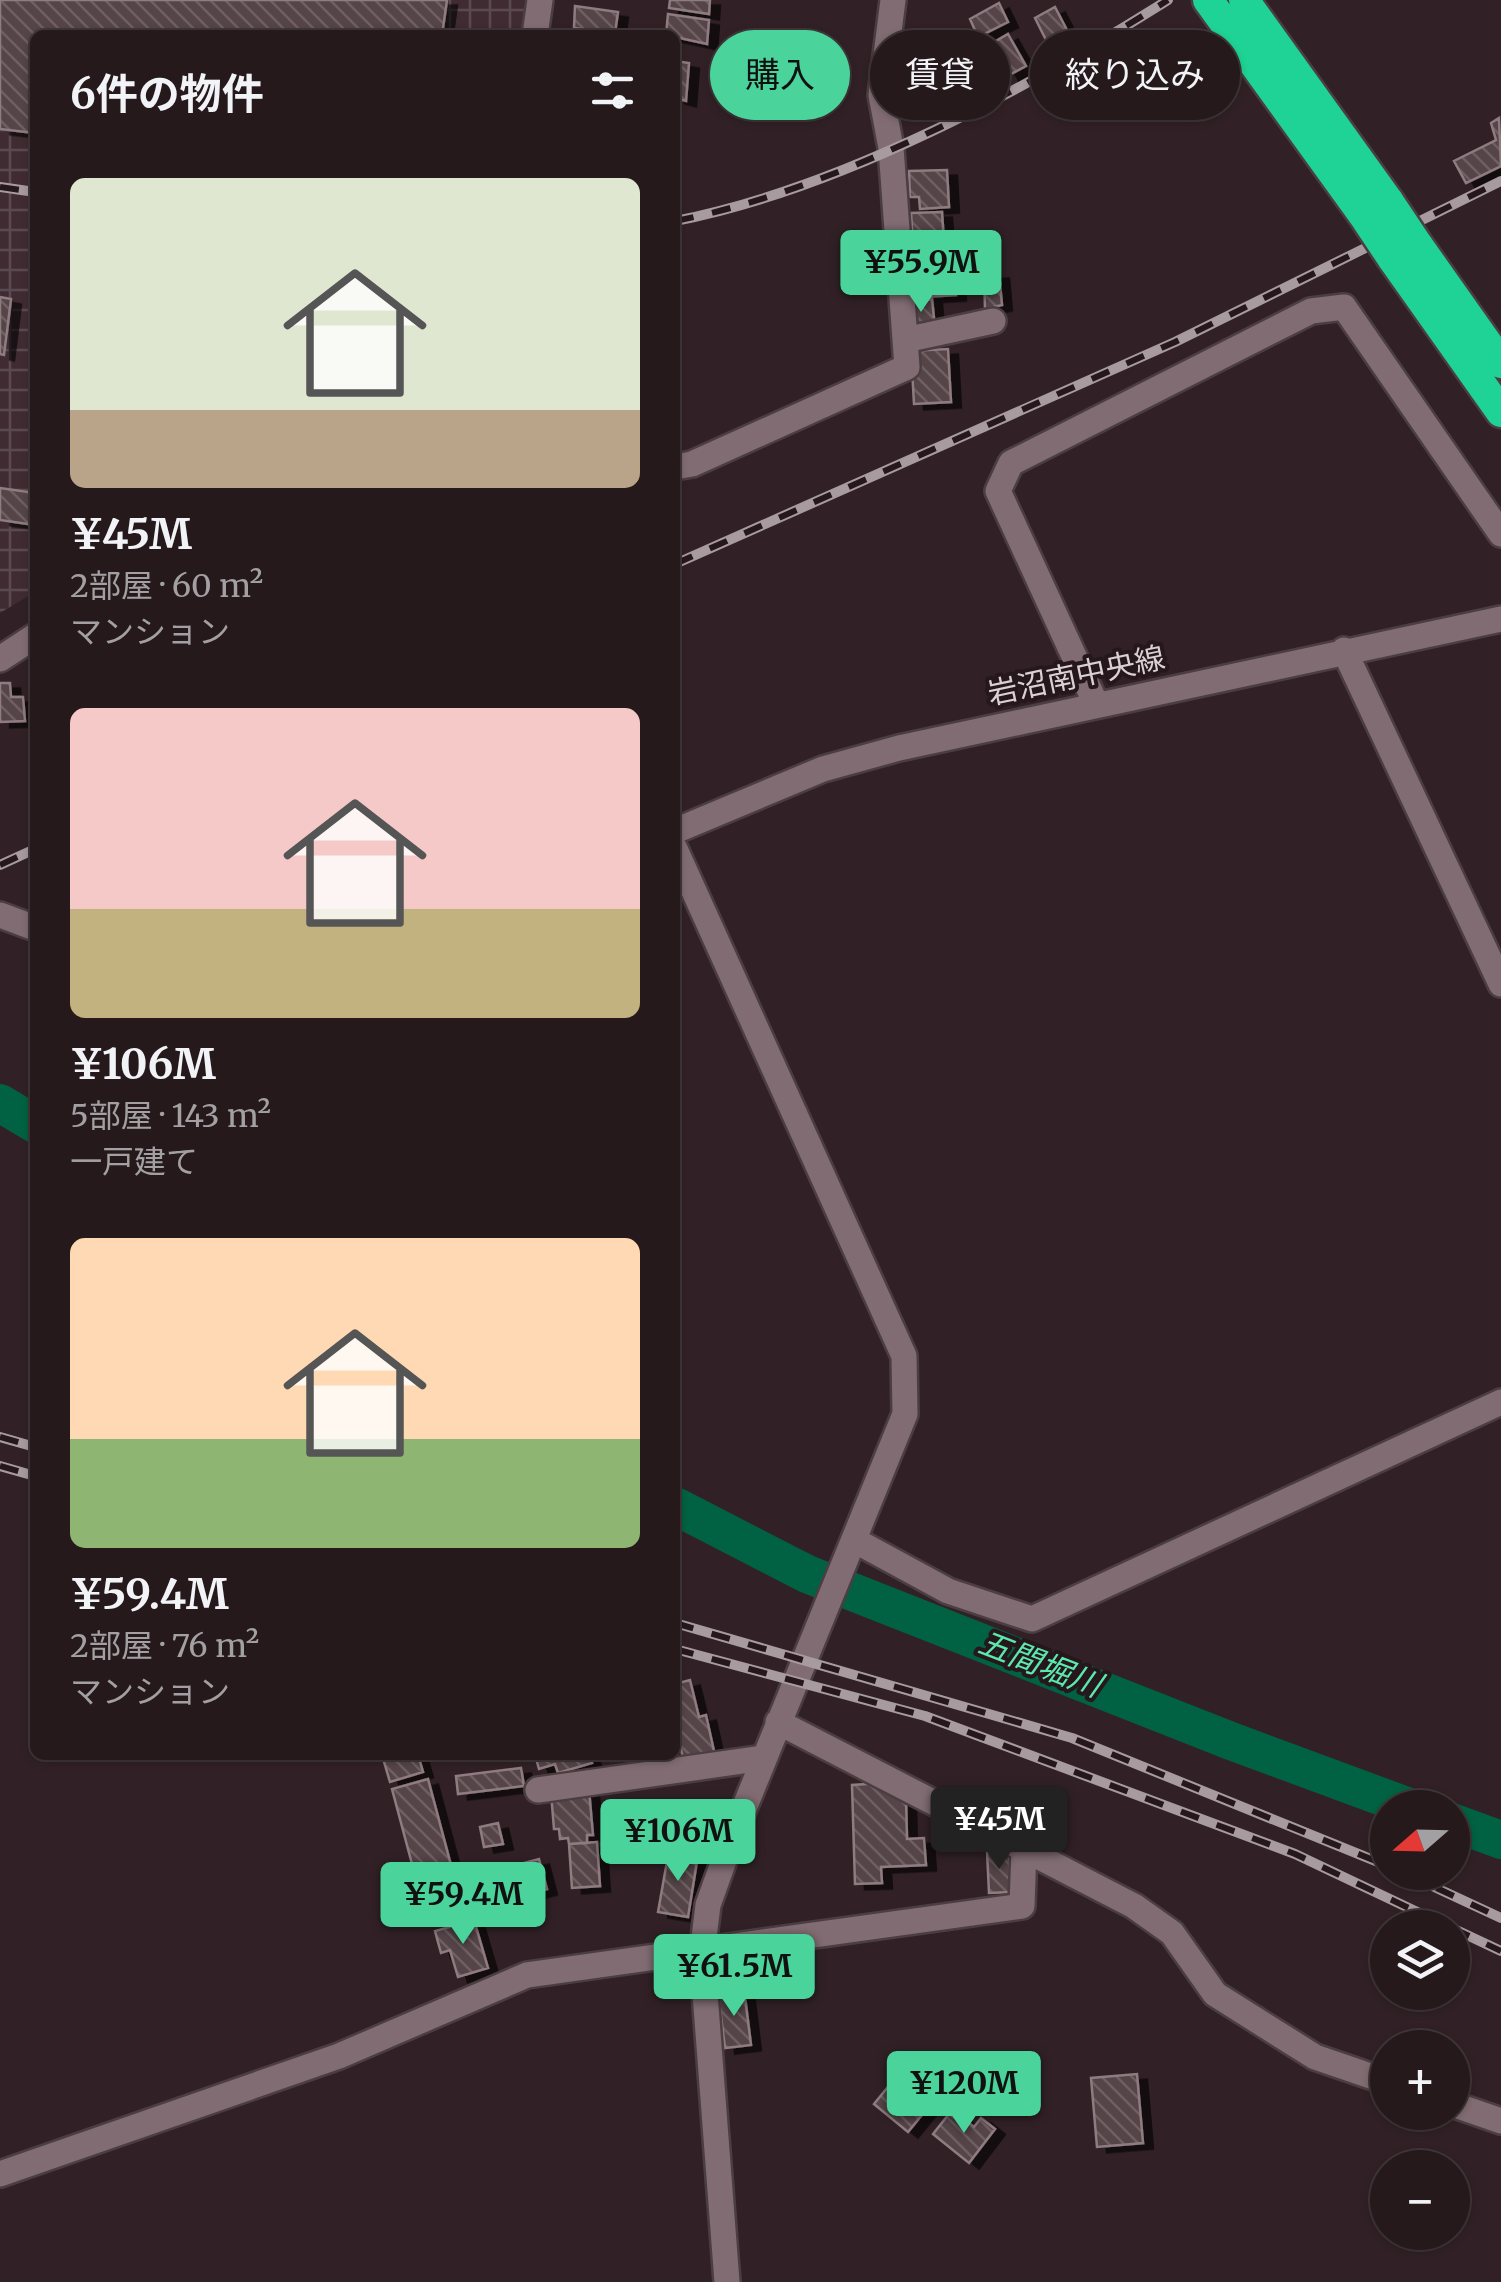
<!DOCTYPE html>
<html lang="ja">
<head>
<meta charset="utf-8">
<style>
	:root { --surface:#25191c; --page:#312629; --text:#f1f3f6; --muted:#a3a0a3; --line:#42383b; --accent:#4ad49c }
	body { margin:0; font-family:Merriweather,"Noto Sans JP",serif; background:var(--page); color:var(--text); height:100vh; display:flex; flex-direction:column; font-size:38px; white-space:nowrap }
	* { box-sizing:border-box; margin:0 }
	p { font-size:32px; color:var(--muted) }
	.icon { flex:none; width:55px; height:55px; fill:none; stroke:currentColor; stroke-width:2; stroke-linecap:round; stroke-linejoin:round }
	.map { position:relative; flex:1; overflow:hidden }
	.details { position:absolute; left:30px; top:30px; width:650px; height:1730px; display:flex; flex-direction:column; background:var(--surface); border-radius:15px; box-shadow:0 2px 8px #0004,0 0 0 2px var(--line) }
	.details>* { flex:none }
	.banner { position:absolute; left:710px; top:30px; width:640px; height:90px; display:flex; gap:20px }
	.needle { width:65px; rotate:250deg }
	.controls { position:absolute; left:1370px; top:1790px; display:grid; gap:20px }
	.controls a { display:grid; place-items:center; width:100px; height:100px; border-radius:50%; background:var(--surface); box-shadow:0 2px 8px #0004,0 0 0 2px var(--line); font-size:50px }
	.price { position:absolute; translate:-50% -85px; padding:0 22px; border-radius:10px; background:var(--accent); color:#111; font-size:32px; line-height:65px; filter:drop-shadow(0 2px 5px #0008) }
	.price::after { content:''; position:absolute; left:50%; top:60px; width:30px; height:22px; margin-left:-15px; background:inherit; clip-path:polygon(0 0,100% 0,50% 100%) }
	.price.selected { background:#222; color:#fff }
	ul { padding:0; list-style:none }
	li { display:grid; align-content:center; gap:20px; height:530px; padding:0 40px }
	li span { display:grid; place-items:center; height:310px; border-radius:15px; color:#555 }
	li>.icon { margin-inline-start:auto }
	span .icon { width:180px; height:180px; fill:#fffc; stroke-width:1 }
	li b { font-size:42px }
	h2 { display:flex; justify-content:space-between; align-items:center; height:120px; padding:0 40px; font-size:42px }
	.chip { padding:0 35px; border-radius:45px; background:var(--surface); box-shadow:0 2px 8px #0004,0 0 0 2px var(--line); font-size:35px; line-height:90px }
	.chip.selected { background:var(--accent); color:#111 }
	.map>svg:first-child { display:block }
	.industrial { fill:url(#industrial-grid) }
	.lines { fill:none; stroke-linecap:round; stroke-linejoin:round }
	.river { stroke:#006242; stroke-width:38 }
	.building { fill:url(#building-back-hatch); stroke:#8f7b81; stroke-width:2.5; filter:url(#shadow) }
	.minor-casing { stroke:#4b3e42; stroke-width:30 }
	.highway-casing { stroke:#4b3e42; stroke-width:35 }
	.minor { stroke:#806c72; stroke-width:25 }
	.highway { stroke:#1ed395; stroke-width:30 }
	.rail-casing { stroke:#a79b9f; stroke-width:10 }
	.rail { stroke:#26171c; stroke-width:6; stroke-dasharray:19; stroke-linecap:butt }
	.highway-bridge-casing { stroke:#4b3e42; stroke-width:35; stroke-linecap:butt }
	.highway-bridge { stroke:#1ed395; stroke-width:30 }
	.labels { text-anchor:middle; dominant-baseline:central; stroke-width:8; stroke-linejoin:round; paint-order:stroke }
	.street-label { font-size:30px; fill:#dbd1d4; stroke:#26171c }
	.water-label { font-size:32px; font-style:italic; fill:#5ae8ad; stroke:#26171c }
</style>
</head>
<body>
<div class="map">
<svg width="1501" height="2282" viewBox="0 0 1501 2282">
	<defs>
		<pattern id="industrial-grid" width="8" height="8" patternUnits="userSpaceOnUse" patternTransform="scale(2.5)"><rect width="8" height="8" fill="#402b33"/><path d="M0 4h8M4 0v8" fill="none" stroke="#5b4950"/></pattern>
		<pattern id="building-back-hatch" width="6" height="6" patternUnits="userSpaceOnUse" patternTransform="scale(2.5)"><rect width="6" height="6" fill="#554449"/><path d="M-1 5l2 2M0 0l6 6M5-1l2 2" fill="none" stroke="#6d5e62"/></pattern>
		<filter id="shadow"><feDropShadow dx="10" dy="5.5" stdDeviation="0" flood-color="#0009"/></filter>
	</defs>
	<rect width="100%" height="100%" fill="#312126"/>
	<path class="industrial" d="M0 0H525L521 35H35V592L0 613Z"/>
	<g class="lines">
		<path class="river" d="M0 1103 35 1124
			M675 1506 807 1574 1231 1741 1412 1808
			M1452 1822 1501 1840"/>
	</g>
	<path class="building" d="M0 0H447L442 35H35V133L0 129Z
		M670 0H710L709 14 669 8Z
		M999 3 1008 22 978 37 970 19Z
		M575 6 618 12 615 33 574 28Z
		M1055 7 1070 36 1050 48 1035 18Z
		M668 14 709 20 707 44 666 35Z
		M1008 34 1026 66 1009 75 991 44Z
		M982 48 997 79 980 88 964 57Z
		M675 61 689 63 686 101 675 98Z
		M954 63 970 94 952 103 935 73Z
		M1499 118 1501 166 1466 183 1454 161 1496 140 1491 123Z
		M947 170 949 207 920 209 919 197H910L909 171Z
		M942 212 944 242 913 244 911 213Z
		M935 248 937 274 954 273 956 295 908 298 906 261 915 260 914 250Z
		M999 273 1002 305 985 309 984 274Z
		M0 297 11 299 4 355 0 354Z
		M932 299 935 328 910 330 907 302Z
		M948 349 951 402 914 404 911 351Z
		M0 488 35 493V525L0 520Z
		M0 683H10L11 697H23L25 721 0 722Z
		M690 1680 699 1717 706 1715 714 1751 683 1758 675 1723V1684Z
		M382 1755H418L423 1772 390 1782Z
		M535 1755H589L592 1763 558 1773 555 1764 539 1769Z
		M521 1768 524 1786 458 1794 456 1776Z
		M428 1779 452 1869 416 1879 392 1789Z
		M883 1783 906 1798 907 1839 924 1838 926 1865 881 1867 882 1883 855 1884 852 1785Z
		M589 1790 593 1835H587V1843L569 1844 568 1838 560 1839 559 1829H554L551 1793Z
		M498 1823 503 1844 484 1847 480 1827Z
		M597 1842 600 1886 572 1888 569 1844Z
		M669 1850 698 1855 688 1917 658 1912Z
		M1009 1850 1011 1892 989 1893 987 1851Z
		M539 1859 547 1889 510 1899 502 1869Z
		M463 1881 474 1920 446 1928 443 1917 433 1920 425 1891Z
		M474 1920 488 1968 458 1977 450 1950 441 1953 435 1931Z
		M744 1989 751 2045 725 2048 718 1992Z
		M914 2055 929 2067 910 2090 930 2105 908 2132 874 2104Z
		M1137 2074 1143 2143 1097 2147 1091 2078Z
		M949 2114 955 2118 958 2114 974 2127 981 2118 995 2129 969 2163 933 2134Z"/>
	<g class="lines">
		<g class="minor-casing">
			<path id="minor" d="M535 35 540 0
				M905 340 993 321
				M675 467 692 464 907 367 891 148 881 95 893 0
				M1344 650 1501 984
				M0 659 35 636
				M1096 704 998 491 1011 463 1311 311 1344 307 1501 534
				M675 831 823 769 899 748 1501 619
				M675 849 904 1356 905 1414 732 1838 708 1905 702 1954 727 2282
				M0 915 35 928
				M856 1541 948 1591 1032 1619 1501 1402
				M778 1722 1134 1906 1172 1933 1215 1994 1315 2057 1388 2082
				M538 1790 764 1758
				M1452 2104 1501 2121
				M0 2174 339 2056 527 1975 1022 1906 1024 1848"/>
		</g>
		<g class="highway-casing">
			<path id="highway" d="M1208 0 1364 216
				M1244 0 1389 202
				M1417 244 1501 363
				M1392 258 1501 412"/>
		</g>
		<use href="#minor" class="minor"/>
		<use href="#highway" class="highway"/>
		<g class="rail-casing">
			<path id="rail" d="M0 187 35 192
				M675 221C840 189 1027 89 1168 0
				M675 564 1175 342 1501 181
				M0 865 35 849
				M0 1437 35 1447
				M0 1466 35 1476
				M675 1623 1072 1738 1388 1866
				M675 1649 925 1716 1295 1854 1451 1928
				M1402 1872 1501 1918
				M1452 1928 1501 1951"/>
		</g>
		<use href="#rail" class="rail"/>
		<g class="highway-bridge-casing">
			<path id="highway-bridge" d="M1389 202 1417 244
				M1364 216 1392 258"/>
		</g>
		<use href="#highway-bridge" class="highway-bridge"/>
	</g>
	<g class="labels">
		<g class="street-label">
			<text transform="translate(1076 675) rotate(-12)">岩沼南中央線</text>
		</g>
		<g class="water-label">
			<text transform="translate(1040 1664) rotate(21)">五間堀川</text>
		</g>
	</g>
</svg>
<div class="controls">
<a><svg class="needle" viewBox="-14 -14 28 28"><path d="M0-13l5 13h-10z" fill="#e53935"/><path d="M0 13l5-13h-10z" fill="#a3a0a3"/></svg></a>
<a><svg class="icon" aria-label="layers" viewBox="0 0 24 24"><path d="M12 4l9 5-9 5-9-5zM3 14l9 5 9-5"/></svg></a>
<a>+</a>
<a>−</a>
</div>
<b class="price" style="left:921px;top:315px">¥55.9M</b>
<b class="price selected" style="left:999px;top:1872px">¥45M</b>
<b class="price" style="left:678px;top:1884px">¥106M</b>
<b class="price" style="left:463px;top:1947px">¥59.4M</b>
<b class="price" style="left:734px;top:2019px">¥61.5M</b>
<b class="price" style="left:964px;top:2136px">¥120M</b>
<div class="banner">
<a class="chip selected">購入</a>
<a class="chip">賃貸</a>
<a class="chip">絞り込み</a>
</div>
<section class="details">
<h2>6件の物件<svg class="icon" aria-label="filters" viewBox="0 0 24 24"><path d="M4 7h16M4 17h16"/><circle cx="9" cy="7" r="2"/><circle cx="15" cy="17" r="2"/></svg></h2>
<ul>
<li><span style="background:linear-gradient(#dfe7d0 75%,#b9a48a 0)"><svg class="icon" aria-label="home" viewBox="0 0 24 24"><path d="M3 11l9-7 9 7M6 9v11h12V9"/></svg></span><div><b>¥45M</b><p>2部屋 · 60 m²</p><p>マンション</p></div></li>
<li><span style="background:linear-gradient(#f6c9c9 65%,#c2b280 0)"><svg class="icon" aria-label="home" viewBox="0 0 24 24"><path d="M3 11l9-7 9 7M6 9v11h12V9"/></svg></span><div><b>¥106M</b><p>5部屋 · 143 m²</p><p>一戸建て</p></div></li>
<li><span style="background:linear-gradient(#ffd9b3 65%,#8fb573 0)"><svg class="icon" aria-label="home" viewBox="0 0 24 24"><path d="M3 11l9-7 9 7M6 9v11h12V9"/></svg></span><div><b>¥59.4M</b><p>2部屋 · 76 m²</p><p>マンション</p></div></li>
</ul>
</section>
</div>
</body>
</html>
